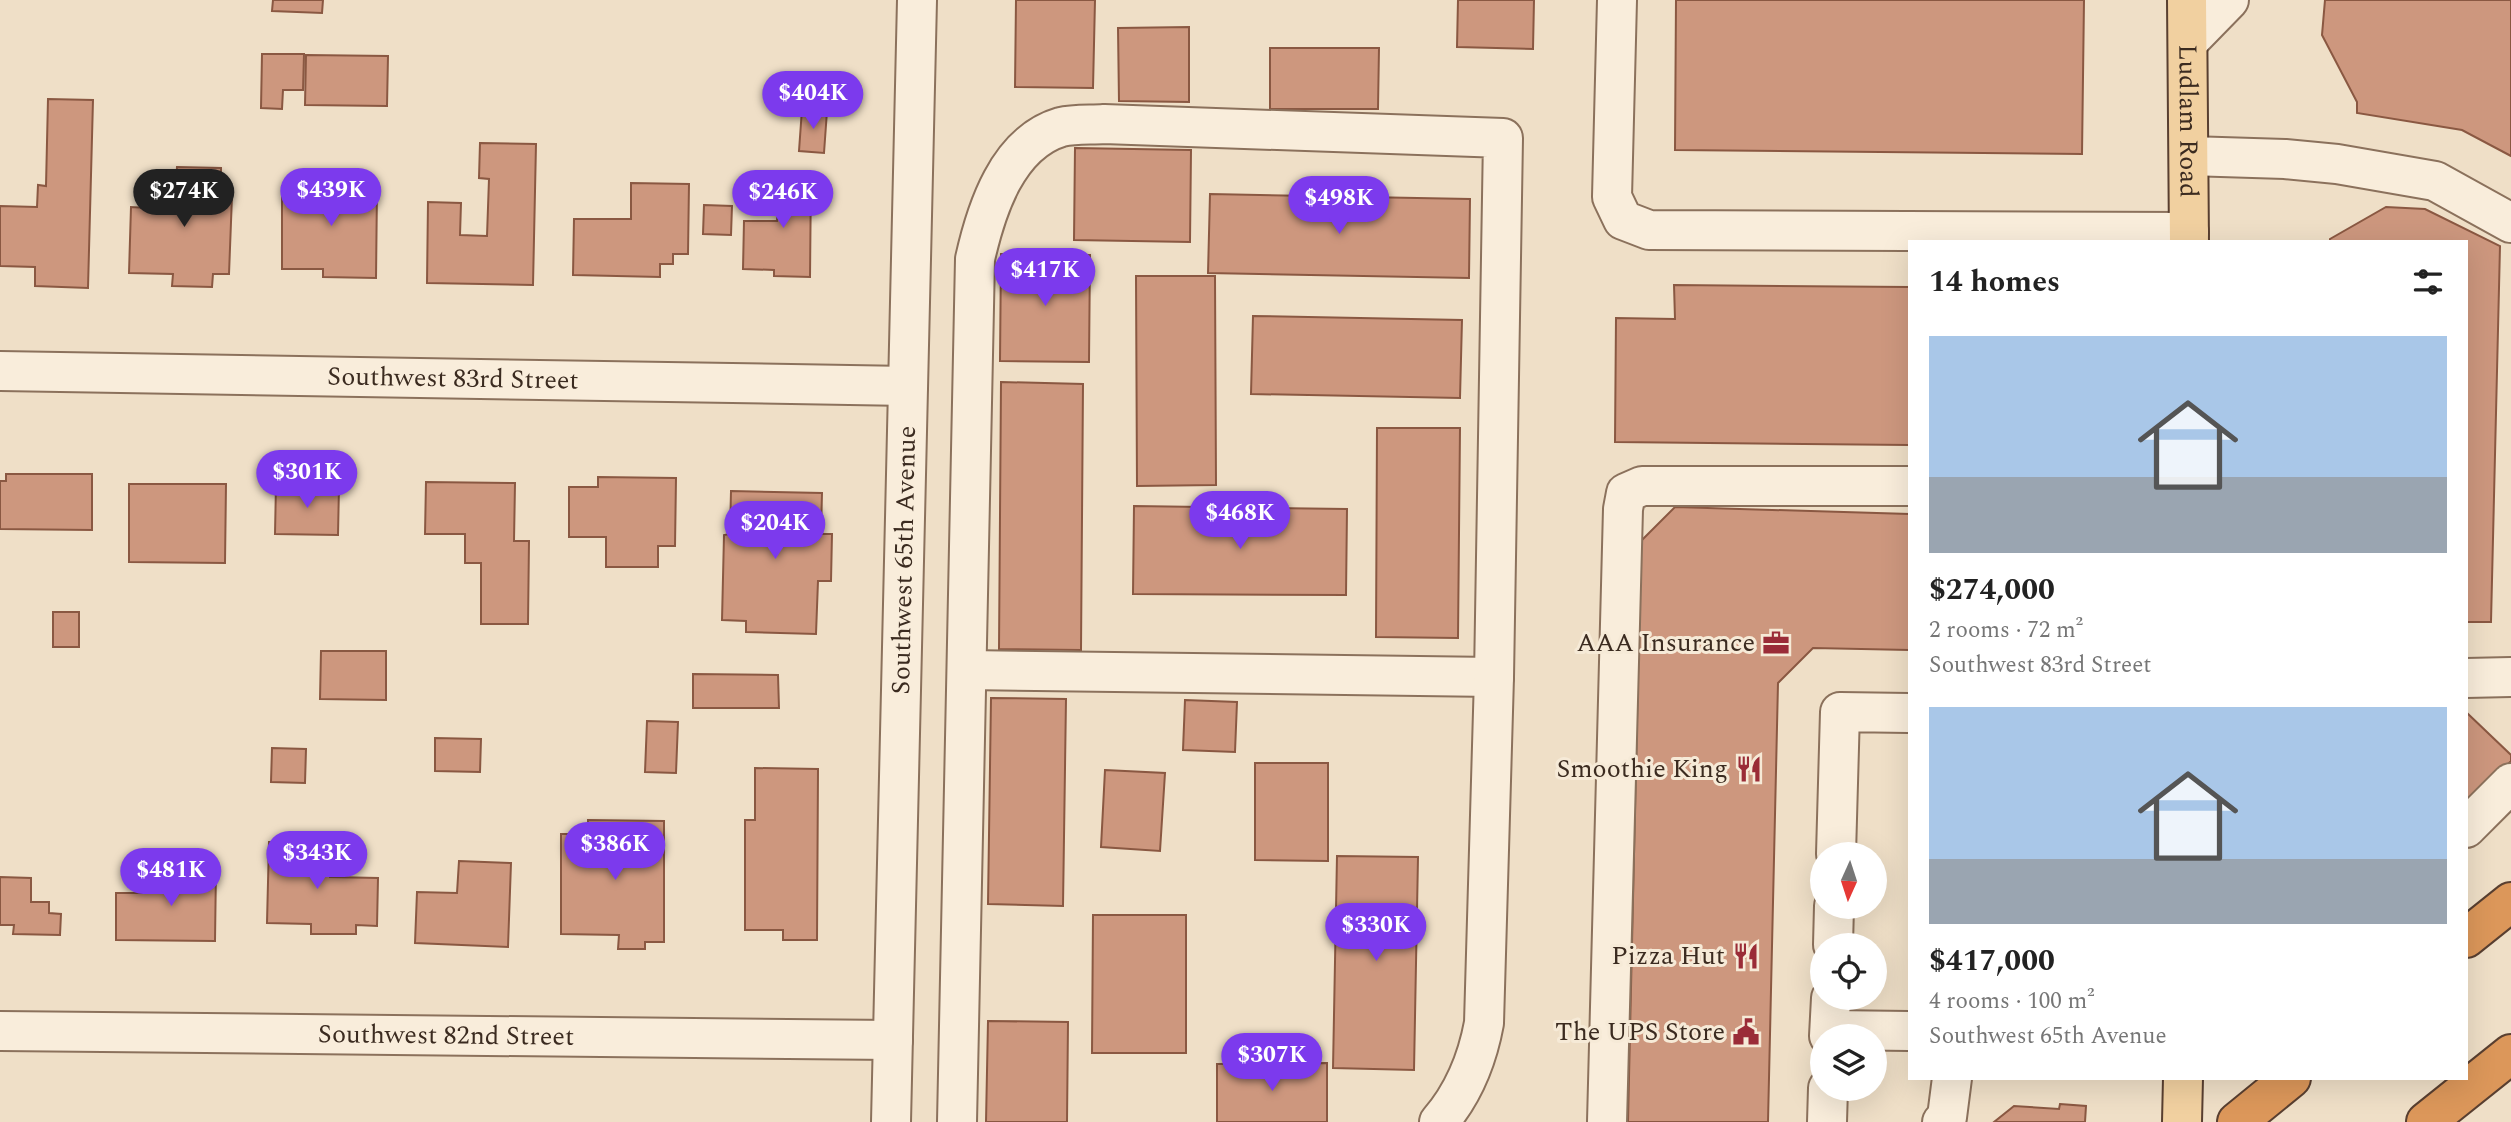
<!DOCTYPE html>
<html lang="en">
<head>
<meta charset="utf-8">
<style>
	:root { --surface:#fff; --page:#f6f6f6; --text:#222; --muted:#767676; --accent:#7c3aed }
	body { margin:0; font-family:Spectral,serif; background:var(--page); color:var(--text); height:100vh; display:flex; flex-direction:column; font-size:26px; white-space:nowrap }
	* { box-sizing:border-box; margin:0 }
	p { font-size:23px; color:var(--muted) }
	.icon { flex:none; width:38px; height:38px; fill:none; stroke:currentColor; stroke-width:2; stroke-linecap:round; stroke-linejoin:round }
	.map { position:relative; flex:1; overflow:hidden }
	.drawer { position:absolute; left:1908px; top:240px; width:560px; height:840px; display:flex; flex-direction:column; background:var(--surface); border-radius:0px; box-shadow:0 7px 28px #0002 }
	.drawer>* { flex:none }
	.needle { width:46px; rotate:183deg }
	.fabs { position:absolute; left:1810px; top:842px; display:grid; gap:14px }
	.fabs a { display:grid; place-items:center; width:77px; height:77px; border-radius:50%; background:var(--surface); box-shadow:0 7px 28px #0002; font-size:35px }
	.price { position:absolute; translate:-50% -60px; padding:0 16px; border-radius:24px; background:var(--accent); color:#fff; font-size:23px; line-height:46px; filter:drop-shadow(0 2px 4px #0008) }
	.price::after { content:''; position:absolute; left:50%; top:42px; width:21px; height:16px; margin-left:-10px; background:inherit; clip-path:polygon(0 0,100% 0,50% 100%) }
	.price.active { background:#222; color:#fff }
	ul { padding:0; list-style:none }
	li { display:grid; align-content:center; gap:14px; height:371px; padding:0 21px }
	li span { display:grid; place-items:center; height:217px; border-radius:0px; color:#555 }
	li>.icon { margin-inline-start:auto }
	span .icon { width:126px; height:126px; fill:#fffc; stroke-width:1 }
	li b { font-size:30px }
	h2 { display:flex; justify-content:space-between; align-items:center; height:84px; padding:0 21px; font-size:30px }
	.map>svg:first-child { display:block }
	.building { fill:#cd977e; stroke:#8a5842; stroke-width:2 }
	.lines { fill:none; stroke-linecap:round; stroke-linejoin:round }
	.minor-casing { stroke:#8b715c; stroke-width:42 }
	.major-casing { stroke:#593f30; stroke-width:42 }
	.highway-casing { stroke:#593f30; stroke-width:42 }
	.minor { stroke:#f9eddb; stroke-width:38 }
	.major { stroke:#f1d0a0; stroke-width:38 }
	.highway { stroke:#dc975a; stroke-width:38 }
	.labels { text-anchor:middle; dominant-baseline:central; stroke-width:6; stroke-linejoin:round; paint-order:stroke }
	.street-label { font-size:26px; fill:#3b2b20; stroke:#f6ead7 }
	.poi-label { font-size:26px; fill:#3b2b20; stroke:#f6ead7; text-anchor:end }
</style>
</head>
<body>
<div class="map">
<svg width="2511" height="1122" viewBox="0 0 2511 1122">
	<rect width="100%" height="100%" fill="#efdfc7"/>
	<path class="building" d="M273 0H323L322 13 272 11Z
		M1016 0H1095L1093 88 1015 87Z
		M1458 0H1534L1533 49 1457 47Z
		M1676 0H2084L2082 154 1675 150Z
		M2325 0H2511V156L2462 130 2357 113V102L2322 35Z
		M1189 27V102L1119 101 1118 28Z
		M1270 48H1379L1378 109H1270Z
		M262 54H304L303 90H283L282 109 261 108Z
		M306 55 388 56 387 106 305 105Z
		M48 99 93 100 88 288 35 286V267L0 266V206L37 207 38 185 46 186Z
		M802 109 827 111 824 153 799 151Z
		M480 143 536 144 533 285 427 283 428 202 461 203 460 235 487 236 489 179 479 178Z
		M1075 148 1191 150 1190 242 1074 240Z
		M177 167 221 168V196H232L229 274H213L212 287 172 286 173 274 129 273 131 207 148 208 149 184 176 185Z
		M330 170H351L350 188 377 189 376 278 323 277V269H282V186H330Z
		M772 174H811L810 277 774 276V270L743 269 744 221H777L778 206 771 207Z
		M631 183 689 184 688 254H673V264H660V277L573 275 574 219H631Z
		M1210 194 1470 199 1469 278 1208 273Z
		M704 205 732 206 731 235 703 234Z
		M2386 207 2425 209 2500 246 2491 622H2466V242H2330V239Z
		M1001 254 1090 255 1089 362 1000 361Z
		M1136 276H1215L1216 485 1137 486Z
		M1674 285 1909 287V445L1615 442 1616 318 1675 319Z
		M1253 316 1462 320 1460 398 1251 394Z
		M1001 382 1083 384 1081 650 999 649Z
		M1377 428H1460L1458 638 1376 637Z
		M6 474H92V530L0 529V481H6Z
		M598 477 676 478 675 546H658V567H606V537H569V487H598Z
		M426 482 515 483 514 541H529L528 624H481V563H465V534H425Z
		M129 484H226L225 563 129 562Z
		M276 484 339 486 338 535 275 534Z
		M731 491 822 493 821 534H832L831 581H818L816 634 746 632V621L722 620 724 535 730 534Z
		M1134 506 1347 509 1346 595 1133 594Z
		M1675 507 1909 514V650L1813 648 1778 683 1768 1122H1628L1641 541Z
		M53 612H79V647H53Z
		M321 651H386V700L320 699Z
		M693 674 778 675 779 708H693Z
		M991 698 1066 699 1063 906 988 904Z
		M1185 700 1237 702 1235 752 1183 750Z
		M2466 712 2511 755V761L2466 809Z
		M647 721 678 722 676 773 645 772Z
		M435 738 481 739 480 772 435 771Z
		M272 748 306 749 305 783 271 782Z
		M1255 763H1328V861L1255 860Z
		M755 768 818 769 817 940H783V930H745V820H755Z
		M1105 770 1165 773 1160 851 1101 847Z
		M588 820 664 821V942H645V949H618L619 935 561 934V834H588Z
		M269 842 330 843V877L378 878 377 926 356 925V934H311V924L267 923Z
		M1337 856 1418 857 1414 1070 1333 1068Z
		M459 861 511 863 508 947 415 943 417 892 457 893Z
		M157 867 216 868 215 941 116 940V893H157Z
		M0 877 31 878V902H49V913L61 914 60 935 13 934 14 925H0Z
		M1093 915H1186V1053H1092Z
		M988 1021 1068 1022 1067 1122H986Z
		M1327 1063V1122H1217V1064Z
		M2060 1104 2086 1106 2085 1122H1994L2014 1106 2059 1109Z"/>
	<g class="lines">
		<g class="minor-casing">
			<g id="minor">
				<path d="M1617 0 1612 197 1623 220 1649 230 2189 232"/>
				<path d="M2188 42 2229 0"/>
				<path d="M2189 156 2285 159 2337 164 2435 181 2511 223"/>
				<path id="s1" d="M0 371 908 386"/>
				<path d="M967 670 1494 677"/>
				<path d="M2466 678 2511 677"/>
				<path d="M2466 828 2511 783"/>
				<path d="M1836 854 1840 712 1909 713"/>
				<path d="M1833 945 1834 906"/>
				<path d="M1830 1030 1909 1031"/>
				<path id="s2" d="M0 1031 893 1040"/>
				<path d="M1829 1036 1831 998"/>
				<path id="s3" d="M891 1122 917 0"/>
				<path d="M957 1122 975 259C986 210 1007 143 1061 127 1074 124 1091 125 1104 124L1503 138 1494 677 1484 1023C1477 1061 1464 1093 1439 1122"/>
				<path d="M1607 1122 1623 509 1626 493 1642 486H1909"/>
				<path d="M1827 1122 1828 1088"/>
				<path d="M1942 1122 1947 1117 1952 1078"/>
			</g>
		</g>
		<g class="major-casing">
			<g id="major">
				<path id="s4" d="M2187 0 2189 242"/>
				<path d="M2182 1122 2183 1078"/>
			</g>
		</g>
		<g class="highway-casing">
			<path id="highway" d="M2466 938 2511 902
				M2237 1122 2291 1078
				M2426 1122 2511 1054"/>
		</g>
		<use href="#minor" class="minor"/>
		<use href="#major" class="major"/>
		<use href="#highway" class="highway"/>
	</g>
	<defs>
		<g id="office-bare" transform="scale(2.1)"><path d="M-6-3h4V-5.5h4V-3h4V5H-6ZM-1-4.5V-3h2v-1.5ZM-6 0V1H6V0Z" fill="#9a2c37" stroke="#f6ead7" stroke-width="2.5" paint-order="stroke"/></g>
		<g id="restaurant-bare" transform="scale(2.1)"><path d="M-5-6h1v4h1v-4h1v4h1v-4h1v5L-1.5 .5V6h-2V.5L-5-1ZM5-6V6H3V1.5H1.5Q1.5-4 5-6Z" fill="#9a2c37" stroke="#f6ead7" stroke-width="2.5" paint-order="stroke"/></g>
		<g id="civic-bare" transform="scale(2.1)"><path d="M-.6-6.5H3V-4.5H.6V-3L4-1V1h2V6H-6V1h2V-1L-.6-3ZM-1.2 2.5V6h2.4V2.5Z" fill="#9a2c37" stroke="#f6ead7" stroke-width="2.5" paint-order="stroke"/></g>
	</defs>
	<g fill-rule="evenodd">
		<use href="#office-bare" x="1776" y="643"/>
		<use href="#restaurant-bare" x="1749" y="769"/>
		<use href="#restaurant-bare" x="1746" y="956"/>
		<use href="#civic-bare" x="1746" y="1032"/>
	</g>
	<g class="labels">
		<g class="street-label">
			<text stroke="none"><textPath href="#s4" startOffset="121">Ludlam Road</textPath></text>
			<text stroke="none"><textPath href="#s1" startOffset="453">Southwest 83rd Street</textPath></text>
			<text stroke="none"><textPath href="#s3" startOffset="562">Southwest 65th Avenue</textPath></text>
			<text stroke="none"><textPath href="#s2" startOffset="446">Southwest 82nd Street</textPath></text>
		</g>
		<g class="poi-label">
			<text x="1755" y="643">AAA Insurance</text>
			<text x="1728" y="769">Smoothie King</text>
			<text x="1725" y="956">Pizza Hut</text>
			<text x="1725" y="1032">The UPS Store</text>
		</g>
	</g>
</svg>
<div class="fabs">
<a><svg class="needle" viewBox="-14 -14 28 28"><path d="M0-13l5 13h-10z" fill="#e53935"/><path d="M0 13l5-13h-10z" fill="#767676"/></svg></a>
<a><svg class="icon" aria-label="locate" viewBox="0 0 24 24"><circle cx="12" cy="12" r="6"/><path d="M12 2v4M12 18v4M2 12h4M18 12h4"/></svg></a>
<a><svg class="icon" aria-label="layers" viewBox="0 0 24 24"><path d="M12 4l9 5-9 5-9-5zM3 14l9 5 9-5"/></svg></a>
</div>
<b class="price" style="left:813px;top:131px">$404K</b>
<b class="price" style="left:331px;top:228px">$439K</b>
<b class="price active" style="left:184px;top:229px">$274K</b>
<b class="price" style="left:783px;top:230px">$246K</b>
<b class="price" style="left:1339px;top:236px">$498K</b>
<b class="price" style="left:1045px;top:308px">$417K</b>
<b class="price" style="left:307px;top:510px">$301K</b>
<b class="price" style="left:1240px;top:551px">$468K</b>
<b class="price" style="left:775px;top:561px">$204K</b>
<b class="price" style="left:615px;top:882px">$386K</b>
<b class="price" style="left:317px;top:891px">$343K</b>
<b class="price" style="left:171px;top:908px">$481K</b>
<b class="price" style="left:1376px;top:963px">$330K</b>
<b class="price" style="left:1272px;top:1093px">$307K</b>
<section class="drawer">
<h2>14 homes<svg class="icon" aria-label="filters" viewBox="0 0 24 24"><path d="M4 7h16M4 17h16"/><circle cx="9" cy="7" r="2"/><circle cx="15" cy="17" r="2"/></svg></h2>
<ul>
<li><span style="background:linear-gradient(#a9c7e8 65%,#9aa5b1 0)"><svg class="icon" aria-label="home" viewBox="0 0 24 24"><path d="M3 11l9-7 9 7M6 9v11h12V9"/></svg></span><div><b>$274,000</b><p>2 rooms · 72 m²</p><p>Southwest 83rd Street</p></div></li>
<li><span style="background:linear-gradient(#a9c7e8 70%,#9aa5b1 0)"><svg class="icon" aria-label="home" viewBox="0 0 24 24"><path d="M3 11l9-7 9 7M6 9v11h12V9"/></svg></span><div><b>$417,000</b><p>4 rooms · 100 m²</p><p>Southwest 65th Avenue</p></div></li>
</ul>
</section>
</div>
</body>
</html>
